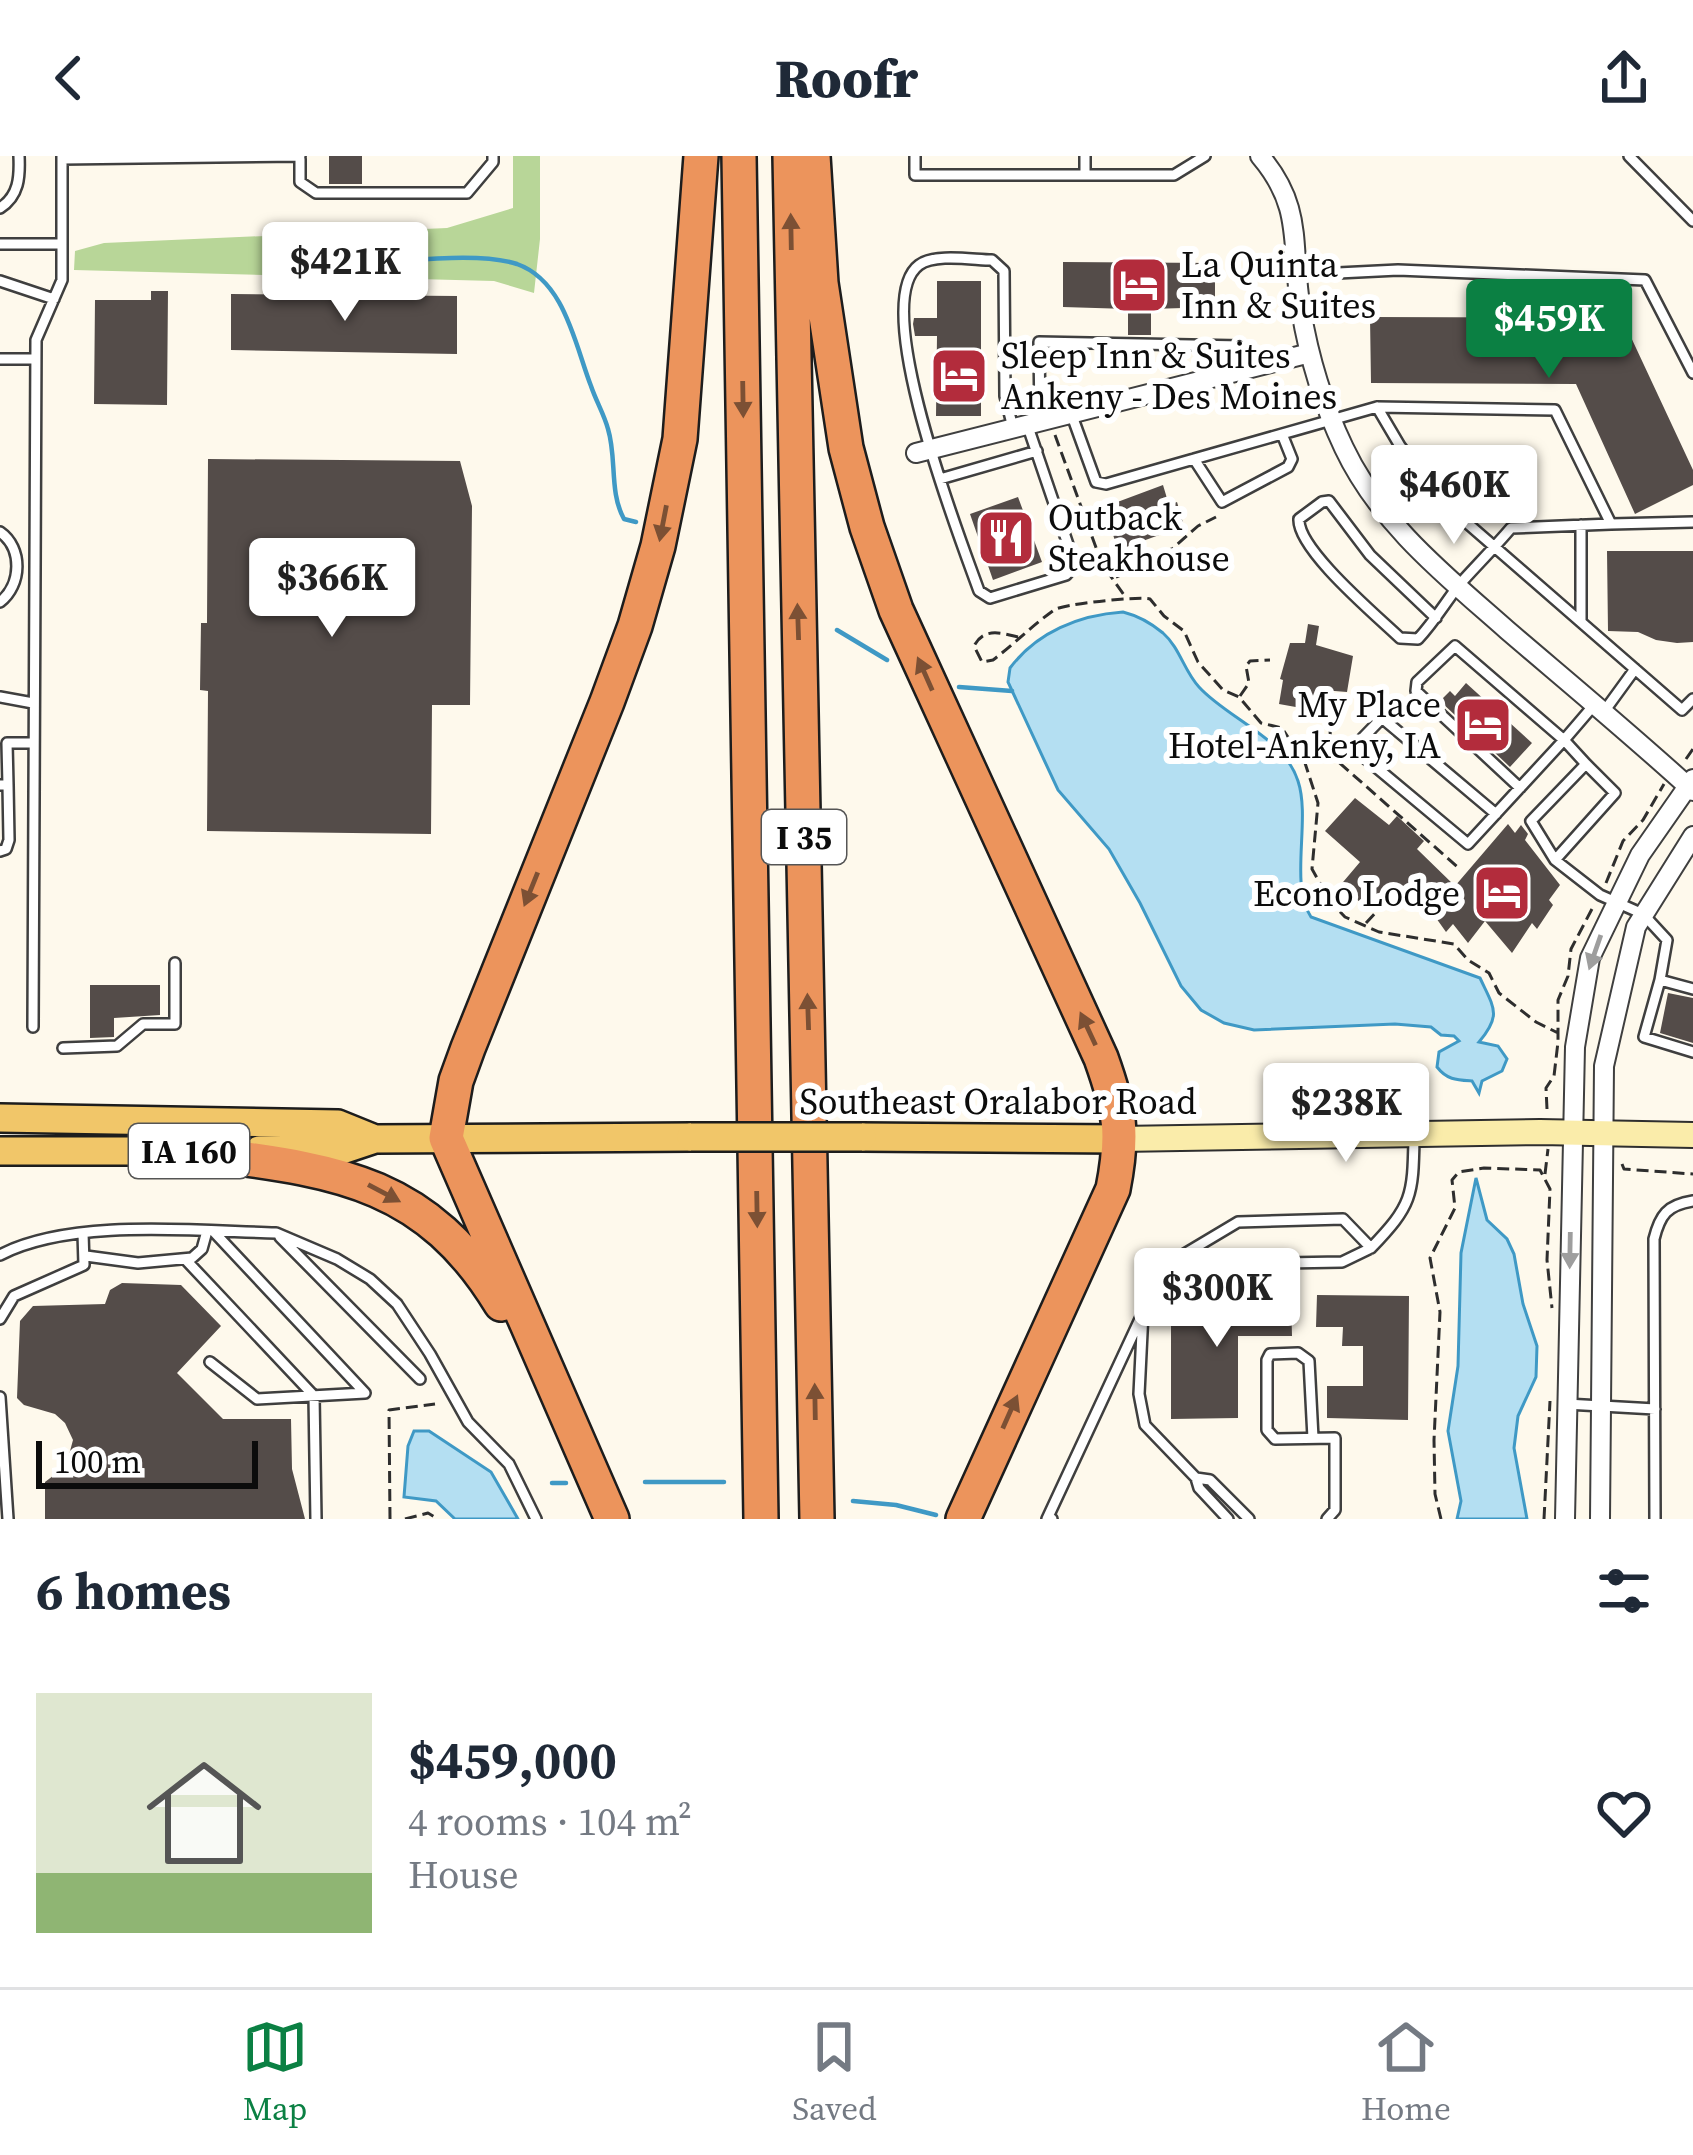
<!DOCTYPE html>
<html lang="en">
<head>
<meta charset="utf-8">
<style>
	:root { --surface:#fff; --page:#f6f6f7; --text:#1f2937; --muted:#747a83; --line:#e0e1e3; --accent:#0b8043 }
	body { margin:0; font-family:"Source Serif 4",serif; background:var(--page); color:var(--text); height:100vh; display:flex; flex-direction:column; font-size:45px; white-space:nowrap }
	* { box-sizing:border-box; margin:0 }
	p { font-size:39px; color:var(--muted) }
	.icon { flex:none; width:66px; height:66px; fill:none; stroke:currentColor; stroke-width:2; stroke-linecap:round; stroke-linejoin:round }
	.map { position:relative; height:1363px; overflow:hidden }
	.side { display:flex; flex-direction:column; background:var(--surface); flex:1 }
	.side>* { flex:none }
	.scale { position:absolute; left:36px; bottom:30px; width:222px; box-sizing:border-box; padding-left:12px; border:6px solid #0c0c0c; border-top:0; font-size:33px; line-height:42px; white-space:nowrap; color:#0c0c0c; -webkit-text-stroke:9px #fff; paint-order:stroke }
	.price { position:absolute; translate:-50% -102px; padding:0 27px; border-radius:12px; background:#fff; color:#222; font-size:39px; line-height:78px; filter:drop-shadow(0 3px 6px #0008) }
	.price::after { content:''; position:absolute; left:50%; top:72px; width:36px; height:27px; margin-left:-18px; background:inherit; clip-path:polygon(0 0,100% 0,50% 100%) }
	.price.on { background:var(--accent); color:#fff }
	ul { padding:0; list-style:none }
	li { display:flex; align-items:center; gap:36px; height:300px; padding:0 36px }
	li span { display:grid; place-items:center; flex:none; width:336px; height:240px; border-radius:0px; color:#555 }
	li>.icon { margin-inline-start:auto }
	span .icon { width:144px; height:144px; fill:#fffc; stroke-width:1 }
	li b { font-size:51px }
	h2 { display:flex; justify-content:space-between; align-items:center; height:144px; padding:0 36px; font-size:51px }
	header { display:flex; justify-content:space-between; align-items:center; height:156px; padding:0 36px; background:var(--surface); font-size:54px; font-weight:800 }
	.tab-bar { display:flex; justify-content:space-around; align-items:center; height:168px; border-top:3px solid var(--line); background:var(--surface); font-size:33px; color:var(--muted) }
	.tab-bar a { display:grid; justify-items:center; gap:6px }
	.tab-bar .on { color:var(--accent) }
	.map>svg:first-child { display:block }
	.forest { fill:#b8d698 }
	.water { fill:#b4dff2; stroke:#3f99c5; stroke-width:3 }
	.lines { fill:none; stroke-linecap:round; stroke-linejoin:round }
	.stream { stroke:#3f99c5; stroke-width:4.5 }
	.building { fill:#544c49 }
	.service-casing { stroke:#3f3f3f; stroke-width:14 }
	.minor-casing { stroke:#3f3f3f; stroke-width:22 }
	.secondary-casing { stroke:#2e2e2e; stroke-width:28 }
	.primary-casing { stroke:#1d1d1d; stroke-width:32 }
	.motorway-casing { stroke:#1d1d1d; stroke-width:38 }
	.path { stroke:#2e2e2e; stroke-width:3; stroke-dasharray:12 6; stroke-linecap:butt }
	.service { stroke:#fff; stroke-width:9 }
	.minor { stroke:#fff; stroke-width:18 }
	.secondary { stroke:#faecaa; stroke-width:24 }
	.primary { stroke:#f1c669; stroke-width:27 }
	.motorway { stroke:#ec945c; stroke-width:33 }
	.primary-bridge-casing { stroke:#1d1d1d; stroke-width:32; stroke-linecap:butt }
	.primary-bridge { stroke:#f1c669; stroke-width:27 }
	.oneway { fill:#7c5034 }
	.oneway2 { fill:#9e9e9e }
	.labels { text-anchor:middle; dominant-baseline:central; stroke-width:12; stroke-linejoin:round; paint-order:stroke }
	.shield { fill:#fff; stroke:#555; stroke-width:3 }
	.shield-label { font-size:33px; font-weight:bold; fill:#0c0c0c }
	.poi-label { font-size:36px; fill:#0c0c0c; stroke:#fff; text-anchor:start }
	.street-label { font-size:36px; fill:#0c0c0c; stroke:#fff }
</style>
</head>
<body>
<header><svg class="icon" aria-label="back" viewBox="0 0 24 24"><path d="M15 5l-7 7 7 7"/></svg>Roofr<svg class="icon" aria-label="share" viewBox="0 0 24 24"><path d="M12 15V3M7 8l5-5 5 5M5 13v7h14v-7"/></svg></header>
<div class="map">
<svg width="1693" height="1363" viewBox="0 0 1693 1363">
	<rect width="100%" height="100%" fill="#fef9ec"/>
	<path class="forest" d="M513 0H540V83L534 137 494 125 74 114 75 95 104 87 447 72 513 52Z"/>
	<path class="water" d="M1123 456C1139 460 1151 467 1163 477 1180 492 1184 515 1199 531 1228 563 1284 581 1298 625 1311 664 1289 728 1311 761L1480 822C1494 852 1502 859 1479 886L1498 890 1507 903 1502 915 1482 925 1479 937 1472 925C1457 924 1447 924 1437 911L1439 896 1459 885 1454 880 1441 879 1431 871 1395 868 1254 874 1224 867 1201 854 1181 830 1140 747 1109 693 1058 634 1008 526 1010 512C1037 476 1079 459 1123 456Z
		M1476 1022 1487 1064 1507 1083 1514 1098 1523 1148 1537 1190 1536 1221 1518 1260 1514 1292 1527 1363H1457L1461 1345 1448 1275 1458 1210 1461 1097Z
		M414 1275H429L491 1316 518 1363H455L436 1345 404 1341 408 1290Z"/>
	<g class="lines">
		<path class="stream" d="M360 107C404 106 477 95 517 108 565 125 575 189 591 230 596 245 604 258 608 273 617 302 609 336 624 363L636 366
			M837 474 887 504
			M959 531 1012 535
			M645 1326H724
			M552 1327H566
			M853 1345 896 1349 936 1359"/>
	</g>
	<path class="building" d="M329 0H362V28H329Z
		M1063 106 1215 107V151L1151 153V179H1128V153L1063 151Z
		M937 125H981V260H936L937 180H915L913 168 914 162H937Z
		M151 135H168L167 249 94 248 95 144H151Z
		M231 138 457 140V198L231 194Z
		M1370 161 1622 162 1693 314V329L1635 358 1576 228 1371 227Z
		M208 303 460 305 472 350 470 549H432L431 678 207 675 208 535 200 534 201 467H207Z
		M1163 329 1169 349 1177 346 1184 370 1118 394 1104 351Z
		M1018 341 1042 406 993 424 970 358Z
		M1607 395H1693V486L1677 487 1656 484 1638 476 1608 475Z
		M1308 468 1319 470 1316 489 1353 500 1347 536 1322 534 1318 555 1279 548 1283 524 1280 523 1290 487H1305Z
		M1466 527 1532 587 1510 611 1440 545 1450 535 1455 540Z
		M1355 642 1389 669 1397 660 1424 685 1417 693 1455 730 1508 668 1515 677 1521 669 1528 678 1525 684 1560 729 1549 744 1553 749 1537 773 1532 767 1512 797 1485 765 1468 787 1453 768 1446 776 1424 745 1416 754 1392 733 1374 753 1357 744 1354 746 1338 732 1360 706 1325 675Z
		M90 829H160V859L114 862V881L90 882Z
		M1668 837 1693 842V887L1660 877Z
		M122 1127 181 1129 221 1170 177 1217 223 1263H291L292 1313 305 1363H45V1326L66 1310 73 1284 65 1267 55 1258 24 1249 17 1242 20 1165 33 1150 105 1148 110 1134Z
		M1317 1139 1409 1140 1408 1264 1327 1262V1230H1363V1190H1342L1343 1171H1316Z
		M1291 1142 1292 1180H1238V1262L1171 1263V1143Z"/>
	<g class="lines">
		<g class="service-casing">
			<path id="service" d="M915 0V19H1174L1205 0
				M1085 0V19
				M1629 0 1693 65
				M62 3 300 0
				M300 3V26L316 37H467L493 6V0
				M0 52C19 40 20 21 19 0
				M0 88H62
				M1298 119 1398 114 1645 124 1693 217
				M0 125 54 143
				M0 203H35
				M1377 251 1555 254 1611 368 1693 366
				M1071 257 1096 326 1106 328 1377 251 1400 290 1444 347 1682 554 1693 543
				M1040 265 1039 186 1242 190 1248 212
				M1013 272 1005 240 1004 115 992 104C974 104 935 97 919 109 868 147 960 382 979 435L990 442 1066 419 1075 409 1027 268
				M1194 303 1222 346 1288 311 1292 303 1282 278
				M940 323 1037 295
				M0 376C23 392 22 429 0 446
				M1436 462 1370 399 1329 345 1322 346 1299 363C1297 393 1376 459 1400 482L1418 483C1434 466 1445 447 1459 429 1476 410 1494 392 1511 372L1611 368
				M1581 466V369
				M0 541 33 547
				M1603 557 1635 513
				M1586 608 1564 584 1594 549
				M0 629H8L7 587H33
				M1496 658 1382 562 1353 592 1468 688 1564 584 1455 490 1417 526 1416 535 1520 632
				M0 695 6 693 9 684 8 629
				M1555 704 1615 637 1586 608 1531 665 1555 704 1600 739 1643 758 1667 784 1660 824 1693 833
				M1660 824 1644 881 1693 896
				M33 871 36 184 62 124V0
				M63 892 117 890 143 868H175V807
				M214 1076 365 1237
				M280 1081 420 1223
				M0 1099C71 1062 196 1075 276 1077L337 1103 370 1123 397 1148 430 1198 468 1266 509 1308 536 1363
				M86 1100 138 1107 192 1102 202 1093 207 1075
				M185 1103 314 1240 316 1363
				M1170 1109 1342 1106 1371 1092
				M0 1163 14 1140 84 1109 83 1077
				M210 1206 257 1243 365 1237
				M0 1241 8 1363
				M1566 1248 1655 1253
				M1313 1282 1309 1205 1298 1197 1270 1198 1267 1204V1274L1275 1283 1335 1282V1354L1327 1363
				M1196 1322 1145 1269 1139 1238 1143 1156 1166 1109 1238 1066 1343 1063 1371 1092C1412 1049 1413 1041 1414 981
				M1052 1363H1047L1141 1161
				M1228 1363 1199 1332 1196 1322 1210 1324 1249 1363
				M1655 1363 1654 1083C1660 1059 1667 1049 1693 1045"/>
		</g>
		<g class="minor-casing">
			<path id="minor" d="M1260 0C1305 53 1290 90 1301 154 1309 202 1323 248 1344 292 1380 368 1446 420 1507 474 1569 527 1633 580 1693 635
				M916 297 1310 197
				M1565 1363 1575 891 1590 802 1640 699 1693 623
				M1600 1363 1604 910 1636 771 1693 680"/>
		</g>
		<g class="secondary-casing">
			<path id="secondary" d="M1120 983 1540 976 1693 979"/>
		</g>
		<g class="primary-casing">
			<path id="primary" d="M0 962 338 968 375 983
				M862 981 1120 983
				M259 994H342L375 983 691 981
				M0 995H209"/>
		</g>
		<g class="motorway-casing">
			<path id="motorway" d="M739 0 761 1363
				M790 0 817 1363
				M813 0 821 127 846 292 867 371 896 454 1101 902C1120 955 1124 977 1113 1033L963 1363
				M189 995C325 1014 422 1018 501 1148
				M612 1363 446 982 456 925 468 892 607 546 635 470 658 390 680 283 701 0"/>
		</g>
		<path class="path" d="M1055 279 1102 408 1124 439
			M1116 421 1140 411 1152 398 1172 393 1198 370 1216 361
			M1018 481C1001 477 984 471 974 490L982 506 993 504C1014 488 1033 469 1054 454 1062 448 1139 440 1150 443L1164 460 1184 475 1198 506 1223 534 1239 541 1261 567 1282 572 1305 607 1318 647 1312 713 1330 745 1345 761 1379 776 1454 788 1468 804 1489 817 1499 837 1536 866 1558 877
			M1240 540 1249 527 1246 510 1250 505 1270 504
			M1326 595 1461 714
			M1686 603 1693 593
			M1307 606 1331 591 1329 557
			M1606 727 1623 685 1643 664 1664 628
			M1366 767 1378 754
			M1547 953 1546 932 1554 920 1558 886V844L1568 820 1571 793 1593 751
			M1622 1008 1624 1013 1693 1018
			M1545 1018 1548 993
			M390 1363 389 1254 435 1248
			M405 1363 428 1357 438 1363
			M1441 1363 1435 1338 1434 1284 1440 1156 1430 1102 1455 1052 1452 1024 1459 1016 1484 1012 1540 1014 1550 1033 1547 1104 1552 1152
			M1544 1363 1550 1245"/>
		<use href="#service" class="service"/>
		<use href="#minor" class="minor"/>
		<use href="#secondary" class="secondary"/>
		<use href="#primary" class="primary"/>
		<use href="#motorway" class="motorway"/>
		<g class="primary-bridge-casing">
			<path id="primary-bridge" d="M691 981H862"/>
		</g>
		<use href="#primary-bridge" class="primary-bridge"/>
	</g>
	<defs><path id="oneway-solid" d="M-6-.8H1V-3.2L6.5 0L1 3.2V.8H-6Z" transform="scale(3)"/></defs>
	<g class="oneway">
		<use href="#oneway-solid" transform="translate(791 76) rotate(-91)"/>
		<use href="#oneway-solid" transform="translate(743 243) rotate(89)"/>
		<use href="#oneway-solid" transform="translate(663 367) rotate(101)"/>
		<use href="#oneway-solid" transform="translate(798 466) rotate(-92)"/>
		<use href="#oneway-solid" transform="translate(925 518) rotate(-114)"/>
		<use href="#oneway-solid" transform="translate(531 733) rotate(112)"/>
		<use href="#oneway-solid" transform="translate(808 856) rotate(-92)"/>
		<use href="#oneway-solid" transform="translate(1088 873) rotate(-115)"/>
		<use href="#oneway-solid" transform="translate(384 1037) rotate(28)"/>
		<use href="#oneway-solid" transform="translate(757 1053) rotate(89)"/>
		<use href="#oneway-solid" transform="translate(815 1246) rotate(-91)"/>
		<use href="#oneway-solid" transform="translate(1010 1256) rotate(-66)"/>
	</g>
	<g class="oneway2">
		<use href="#oneway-solid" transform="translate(1595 796) rotate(109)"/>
		<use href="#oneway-solid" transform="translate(1570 1094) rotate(91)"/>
	</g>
	<defs>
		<g id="hotel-square" transform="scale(3)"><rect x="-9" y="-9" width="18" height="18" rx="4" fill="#b32c3c" stroke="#fff"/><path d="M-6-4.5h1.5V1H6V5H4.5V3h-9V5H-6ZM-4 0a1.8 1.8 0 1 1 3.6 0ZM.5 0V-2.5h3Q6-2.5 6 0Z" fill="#fff"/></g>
		<g id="restaurant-square" transform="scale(3)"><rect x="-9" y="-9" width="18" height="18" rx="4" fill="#b32c3c" stroke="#fff"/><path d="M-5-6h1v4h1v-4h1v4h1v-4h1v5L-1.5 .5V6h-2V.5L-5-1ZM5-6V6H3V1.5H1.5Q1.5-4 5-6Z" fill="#fff"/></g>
	</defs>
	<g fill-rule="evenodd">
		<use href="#hotel-square" x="1139" y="129"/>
		<use href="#hotel-square" x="959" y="220"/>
		<use href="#restaurant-square" x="1006" y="382"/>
		<use href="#hotel-square" x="1483" y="569"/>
		<use href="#hotel-square" x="1502" y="737"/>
	</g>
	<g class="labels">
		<g class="shield">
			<rect x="762" y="654" width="84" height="54" rx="9"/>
			<rect x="129" y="968" width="120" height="54" rx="9"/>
		</g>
		<g class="shield-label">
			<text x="804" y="681">I 35</text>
			<text x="189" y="995">IA 160</text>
		</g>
		<g class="poi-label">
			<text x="1181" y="108">La Quinta<tspan x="1181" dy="41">Inn &amp; Suites</tspan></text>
			<text x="1001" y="199">Sleep Inn &amp; Suites<tspan x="1001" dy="41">Ankeny - Des Moines</tspan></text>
			<text x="1048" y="361">Outback<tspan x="1048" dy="41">Steakhouse</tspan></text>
			<text x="1441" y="548" text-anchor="end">My Place<tspan x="1441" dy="41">Hotel-Ankeny, IA</tspan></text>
			<text x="1460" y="737" text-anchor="end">Econo Lodge</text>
		</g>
		<g class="street-label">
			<text x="998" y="945">Southeast Oralabor Road</text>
		</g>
	</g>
</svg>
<div class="scale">100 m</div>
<b class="price" style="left:345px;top:168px">$421K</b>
<b class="price on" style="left:1549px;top:225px">$459K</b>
<b class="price" style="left:1454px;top:391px">$460K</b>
<b class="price" style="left:332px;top:484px">$366K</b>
<b class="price" style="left:1346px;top:1009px">$238K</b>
<b class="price" style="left:1217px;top:1194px">$300K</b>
</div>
<section class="side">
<h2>6 homes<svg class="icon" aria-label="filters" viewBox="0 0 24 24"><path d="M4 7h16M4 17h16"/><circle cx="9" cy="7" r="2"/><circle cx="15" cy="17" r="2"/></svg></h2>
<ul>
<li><span style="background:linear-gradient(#dfe7d0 75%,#8fb573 0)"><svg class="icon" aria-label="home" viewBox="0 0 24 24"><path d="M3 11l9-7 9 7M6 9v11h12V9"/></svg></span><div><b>$459,000</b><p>4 rooms · 104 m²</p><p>House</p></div><svg class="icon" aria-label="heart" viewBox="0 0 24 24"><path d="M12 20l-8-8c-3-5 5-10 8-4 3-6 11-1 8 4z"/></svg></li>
</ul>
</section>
<nav class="tab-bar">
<a class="on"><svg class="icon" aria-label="map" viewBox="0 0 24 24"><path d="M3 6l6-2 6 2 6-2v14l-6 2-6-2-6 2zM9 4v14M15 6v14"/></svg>Map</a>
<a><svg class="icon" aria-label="saved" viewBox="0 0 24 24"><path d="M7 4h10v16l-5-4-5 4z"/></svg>Saved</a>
<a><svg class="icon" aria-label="home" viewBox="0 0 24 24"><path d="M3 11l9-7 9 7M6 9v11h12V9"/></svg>Home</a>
</nav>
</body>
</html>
